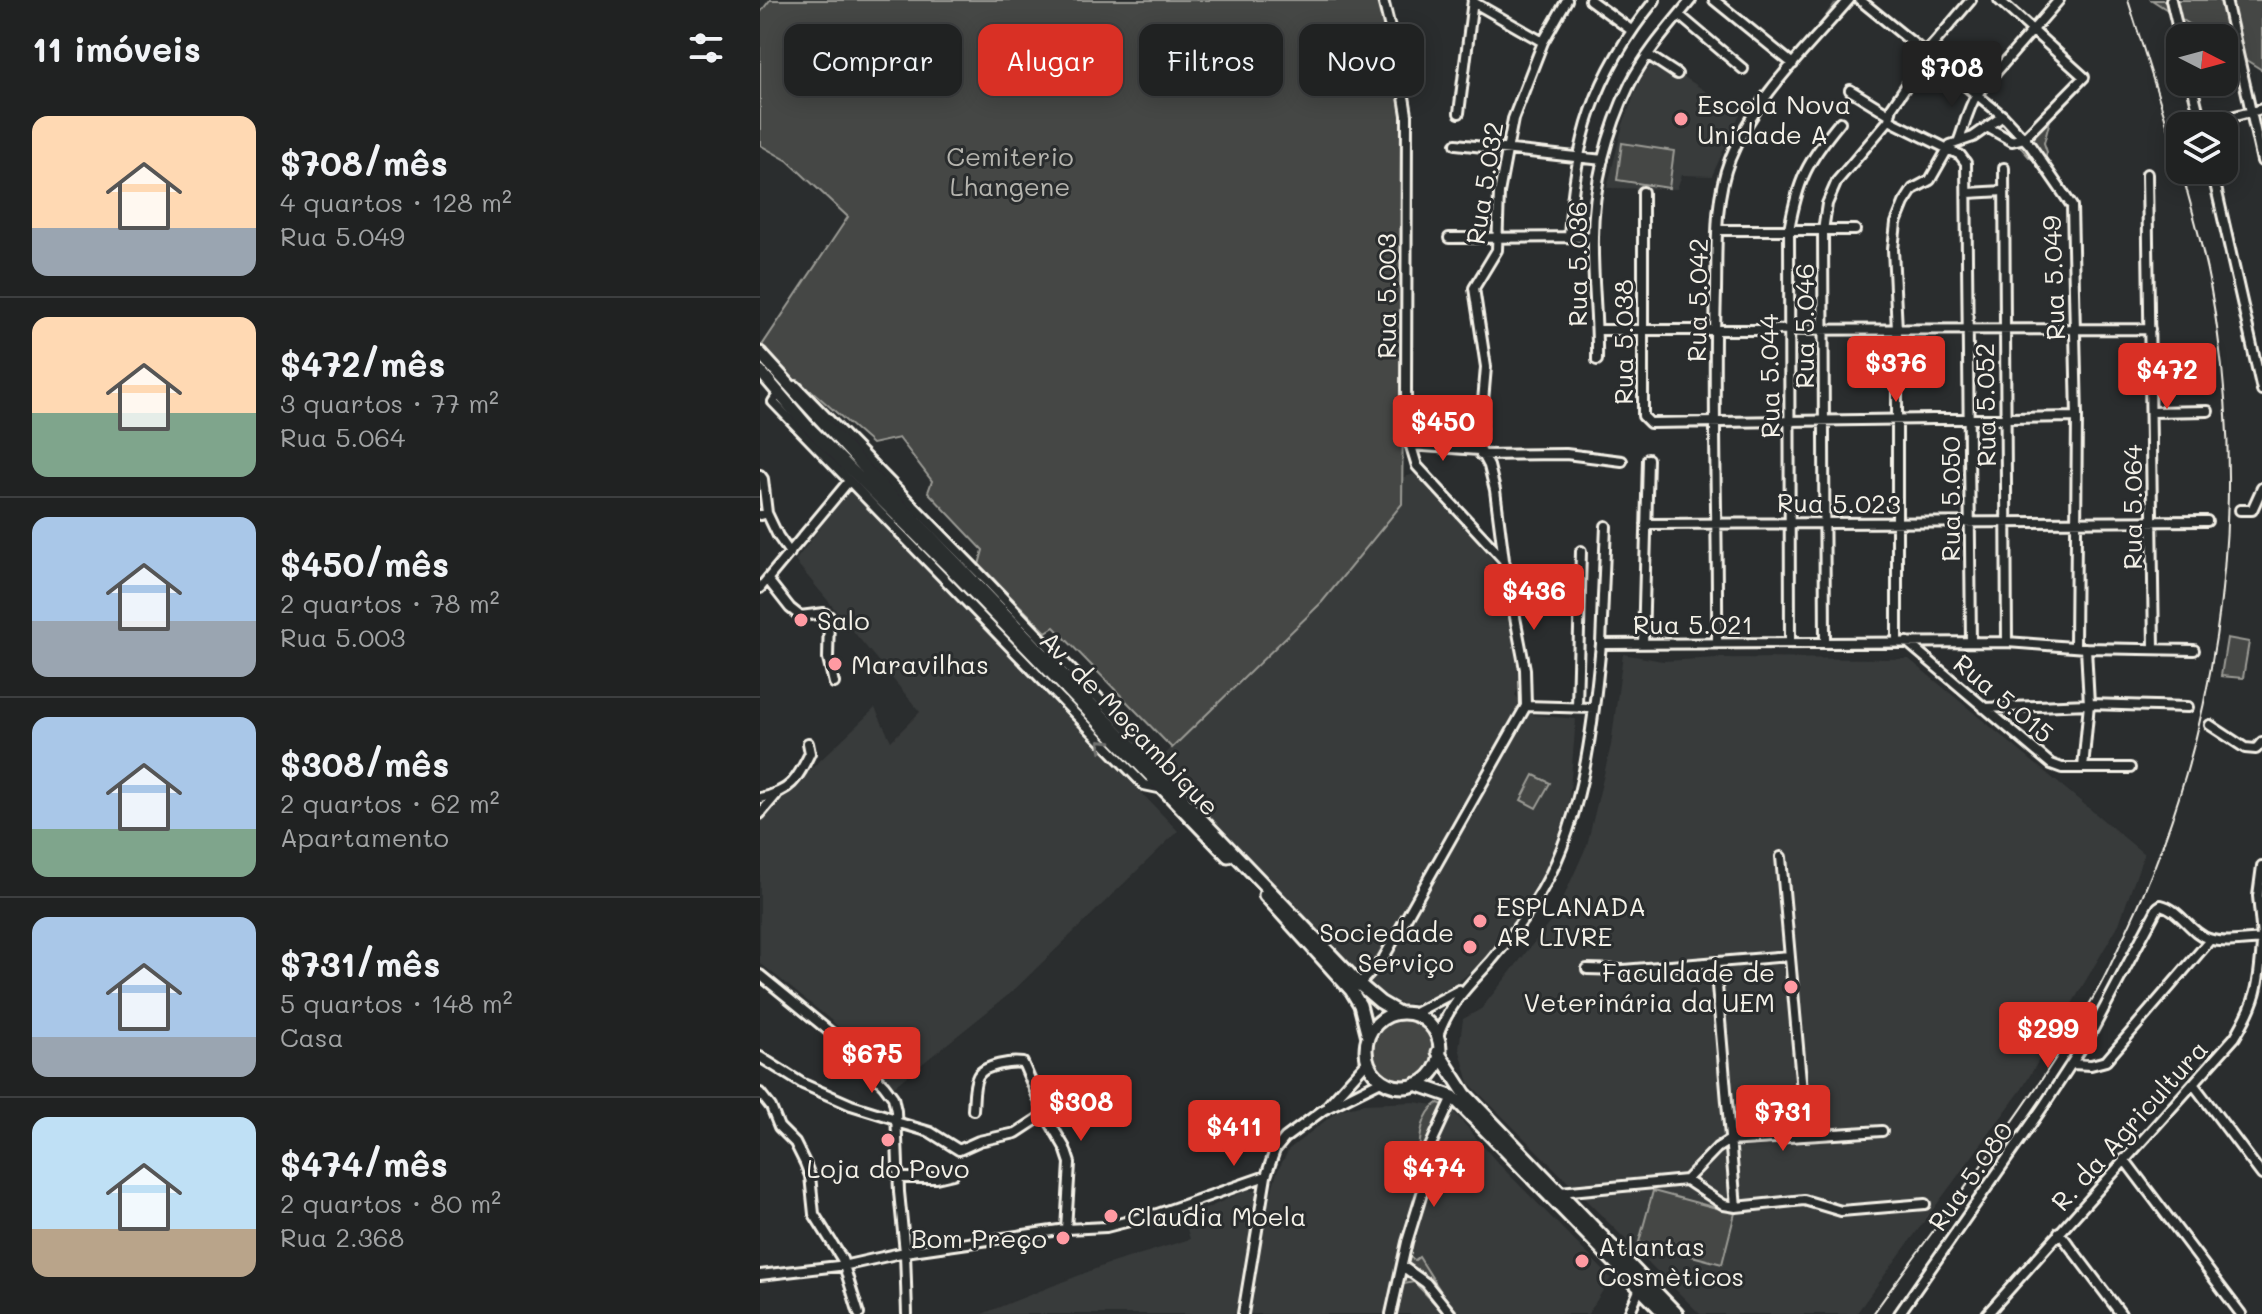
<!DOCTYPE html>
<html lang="pt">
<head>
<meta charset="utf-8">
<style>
	:root { --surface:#202222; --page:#282a2a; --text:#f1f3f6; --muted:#a2a4a5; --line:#3d3f40; --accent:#d93025 }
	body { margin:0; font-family:Mali,sans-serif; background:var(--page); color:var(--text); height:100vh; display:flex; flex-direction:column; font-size:30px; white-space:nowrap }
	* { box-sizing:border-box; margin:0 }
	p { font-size:26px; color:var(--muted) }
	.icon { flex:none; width:44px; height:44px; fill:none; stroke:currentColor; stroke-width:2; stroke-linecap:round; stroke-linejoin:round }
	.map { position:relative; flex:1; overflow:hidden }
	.side { display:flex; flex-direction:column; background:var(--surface); width:760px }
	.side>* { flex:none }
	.hud { position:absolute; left:24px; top:24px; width:760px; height:72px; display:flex; gap:16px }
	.needle { width:52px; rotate:96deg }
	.fabs { position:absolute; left:1406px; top:24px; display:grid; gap:16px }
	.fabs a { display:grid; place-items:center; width:72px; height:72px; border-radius:16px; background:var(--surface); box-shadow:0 4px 20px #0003,0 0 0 2px var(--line); font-size:40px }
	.price { position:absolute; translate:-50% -68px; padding:0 18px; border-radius:8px; background:var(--accent); color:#fff; font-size:26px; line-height:52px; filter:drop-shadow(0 2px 4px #0008) }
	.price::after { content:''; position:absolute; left:50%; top:48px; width:24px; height:18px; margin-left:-12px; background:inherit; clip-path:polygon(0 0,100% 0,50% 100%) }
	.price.on { background:#222; color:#fff }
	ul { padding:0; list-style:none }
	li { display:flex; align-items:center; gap:24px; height:200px; padding:0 32px }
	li+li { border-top:2px solid var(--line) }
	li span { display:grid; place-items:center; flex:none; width:224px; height:160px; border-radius:16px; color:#555 }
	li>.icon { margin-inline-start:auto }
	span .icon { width:96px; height:96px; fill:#fffc; stroke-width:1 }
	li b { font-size:34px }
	h2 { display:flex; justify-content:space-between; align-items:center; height:96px; padding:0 32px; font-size:34px }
	.pill { padding:0 28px; border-radius:16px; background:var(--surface); box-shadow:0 4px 20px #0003,0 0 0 2px var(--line); font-size:28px; line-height:72px }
	.pill.on { background:var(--accent); color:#fff }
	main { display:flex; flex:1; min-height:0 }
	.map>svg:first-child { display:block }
	.built { fill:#373a3a }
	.green { fill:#444645; stroke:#9c9c96; stroke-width:2 }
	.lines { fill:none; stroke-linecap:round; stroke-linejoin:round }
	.canal { stroke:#676866; stroke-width:7 }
	.minor-casing { stroke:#f4f1e8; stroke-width:14 }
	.highway-casing { stroke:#f4f1e8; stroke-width:17 }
	.minor { stroke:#2a2d2e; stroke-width:8 }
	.highway { stroke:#2a2d2e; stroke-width:11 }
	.rail { stroke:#f4f1e8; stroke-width:2 }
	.oneway { stroke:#71726f }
	.poi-dot { fill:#ff9aa2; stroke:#2a2d2e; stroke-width:3 }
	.labels { text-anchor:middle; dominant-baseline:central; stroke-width:6; stroke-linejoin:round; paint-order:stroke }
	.poi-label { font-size:26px; fill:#f4f1e8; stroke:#2a2d2e; text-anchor:start }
	.park-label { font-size:26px; fill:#b6b5af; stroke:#2a2d2e }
	.street-label { font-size:26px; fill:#f4f1e8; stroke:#2a2d2e }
</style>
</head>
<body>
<main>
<section class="side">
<h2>11 imóveis<svg class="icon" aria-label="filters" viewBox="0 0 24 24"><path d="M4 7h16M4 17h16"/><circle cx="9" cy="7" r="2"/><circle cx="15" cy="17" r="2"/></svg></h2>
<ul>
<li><span style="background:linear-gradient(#ffd9b3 70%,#9aa5b1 0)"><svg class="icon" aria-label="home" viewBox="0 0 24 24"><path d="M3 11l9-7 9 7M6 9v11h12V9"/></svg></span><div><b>$708/mês</b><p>4 quartos · 128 m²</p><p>Rua 5.049</p></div></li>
<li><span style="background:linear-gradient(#ffd9b3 60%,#7fa58c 0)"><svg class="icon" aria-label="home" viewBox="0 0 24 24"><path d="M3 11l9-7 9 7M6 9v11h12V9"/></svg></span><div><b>$472/mês</b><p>3 quartos · 77 m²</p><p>Rua 5.064</p></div></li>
<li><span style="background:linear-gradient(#a9c7e8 65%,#9aa5b1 0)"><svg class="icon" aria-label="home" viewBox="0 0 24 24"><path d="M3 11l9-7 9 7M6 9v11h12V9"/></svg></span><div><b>$450/mês</b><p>2 quartos · 78 m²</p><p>Rua 5.003</p></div></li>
<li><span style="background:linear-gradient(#a9c7e8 70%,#7fa58c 0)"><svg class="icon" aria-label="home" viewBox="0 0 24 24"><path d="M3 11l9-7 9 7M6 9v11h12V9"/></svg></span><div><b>$308/mês</b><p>2 quartos · 62 m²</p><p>Apartamento</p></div></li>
<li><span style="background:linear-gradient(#a9c7e8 75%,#9aa5b1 0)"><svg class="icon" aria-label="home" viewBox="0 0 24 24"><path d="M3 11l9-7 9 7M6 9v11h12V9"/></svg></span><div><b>$731/mês</b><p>5 quartos · 148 m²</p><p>Casa</p></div></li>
<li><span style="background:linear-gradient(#bfe0f5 70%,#b9a48a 0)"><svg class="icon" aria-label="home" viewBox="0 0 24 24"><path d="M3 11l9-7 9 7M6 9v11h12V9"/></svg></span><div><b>$474/mês</b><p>2 quartos · 80 m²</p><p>Rua 2.368</p></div></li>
</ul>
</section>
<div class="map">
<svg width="1502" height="1314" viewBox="0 0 1502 1314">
	<rect width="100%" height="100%" fill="#2a2d2e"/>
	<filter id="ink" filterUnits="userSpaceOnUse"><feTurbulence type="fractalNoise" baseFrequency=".0125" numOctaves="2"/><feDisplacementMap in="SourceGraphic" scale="16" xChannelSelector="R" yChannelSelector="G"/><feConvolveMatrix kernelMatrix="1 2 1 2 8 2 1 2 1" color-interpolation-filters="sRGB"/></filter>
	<g filter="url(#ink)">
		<path class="built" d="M894 57 980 114 952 176 922 175 917 189 847 188 863 124 878 85Z
			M654 474 706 524 726 548 741 577 762 682 755 695 774 715 816 719 809 802 792 857 754 923 719 964 695 985 668 1002 643 1004 624 996 597 976 397 762 562 602 642 505V478Z
			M90 488 418 831 252 992 132 1088 123 1075 72 1021 0 963V818L115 708 131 741 160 712 35 561Z
			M863 654 903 661 958 658 1149 659 1384 854 1359 924 1262 1089 1096 1314H940L709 1083 699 1048 703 1019 721 1009 795 916 827 845 851 745Z
			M654 1102 681 1106 696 1114 735 1160 851 1278 828 1314H222L345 1265 430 1239 424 1219 480 1193 489 1190 511 1193 517 1172 529 1149 579 1110 603 1104Z"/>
		<path class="green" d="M10 0H619L641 88 646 145 642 504 562 602 412 748 294 627 286 632 219 565 223 550 168 492 172 481 139 438 112 444 52 391H43L1 347 88 217 28 161 0 145V13Z
			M1392 0H1502V70L1464 46V38H1451Z
			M1284 113 1290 120 1284 143 1287 152 1282 166 1269 157 1257 143Z
			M862 143 914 151 909 188 857 180Z
			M1467 638 1489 642 1483 678 1461 676Z
			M774 775 790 783 776 808 761 800Z
			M611 1046a34 34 0 1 1 68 0a34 34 0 1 1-68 0Z
			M678 1103 691 1107 667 1150 664 1173 658 1167C660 1145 658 1116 678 1103Z
			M893 1191 975 1213 962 1264 879 1242Z
			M648 1256 655 1260 659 1257 695 1314H685L654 1282 644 1284Z"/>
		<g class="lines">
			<path class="canal" d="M1062 26 1076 6
				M697 97 703 50"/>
			<g class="minor-casing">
				<path id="minor" d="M623 0 638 60 647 115 646 399 647 433 657 466 743 559
					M830 0 871 30
					M954 0 1033 64
					M1100 0 1243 116 1270 145 1312 206 1317 417 1315 647
					M1411 0 1420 38
					M1466 0 1502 161
					M713 2 783 42
					M919 15 983 69
					M1165 54 1211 0
					M888 55 917 74
					M1431 82 1442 126
					M1090 90 1129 114
					M699 113 713 0
					M1129 120 1200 155 1206 163 1211 642
					M1129 120 1132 107 1161 64
					M1437 126 1502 109
					M1227 127 1252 141 1264 138 1324 77 1239 0
					M1199 140C1205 124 1208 108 1217 94L1299 0
					M696 144 843 160
					M1244 168 1247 642
					M1452 170 1502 390
					M1387 174 1394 648
					M883 192V416L890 423 1317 417
					M1208 193 1244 191
					M958 230H1095
					M809 237C815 140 833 77 895 0
					M689 238 833 237
					M837 330 1390 329
					M837 360C838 319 832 279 833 238 833 186 847 131 870 84 885 54 910 26 931 0
					M36 386 229 583 403 766 420 785 425 800
					M19 393 13 402 384 785 403 789
					M1391 412 1448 411
					M650 445 719 450
					M721 455 806 454 862 461
					M0 475 3 479 7 513
					M1480 510H1492L1502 488
					M0 515 7 513 18 536 30 553
					M886 524 1447 521
					M8 580 30 608 40 616 64 613 69 616 68 658 74 683
					M0 588 89 481
					M1137 641V330L1133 249 1136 223 1144 203 1153 189 1170 180 1190 145 1213 137 1243 116
					M1147 642 1291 764 1302 768H1370
					M957 643C958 526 952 409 956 291 957 248 954 200 970 159 994 98 1047 49 1089 0
					M1030 643 1029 230C1038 179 1047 162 1080 122
					M1065 643 1063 231 1067 204 1077 181 1129 120
					M841 644 846 526
					M883 644 888 459
					M766 706 833 708
					M817 707 821 551
					M1224 708 1329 704 1428 707
					M1450 725 1485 748 1496 749 1502 742
					M1323 768 1329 704 1326 648
					M0 798C31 791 37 780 50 753L48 743
					M0 814 16 795
					M1021 857 1046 1136
					M1502 866 1498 896 1502 937
					M955 962 976 1207
					M827 969 863 970 1029 956
					M0 975 80 1040 124 1085 133 1097 136 1111 139 1192 145 1252 147 1314
					M599 984 623 959 766 706 765 669 744 560 735 490 729 466 719 447 726 367 714 288 737 250 739 193 753 119 783 42 807 0
					M655 1013 699 990
					M678 1036C689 1004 708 986 730 962 746 943 761 924 774 903 822 830 833 729 841 644L1247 642 1326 648 1434 650
					M0 1057 43 1084 91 1105 136 1119
					M1311 1064 1331 1065 1346 1061 1450 940
					M1434 1085 1502 1175
					M0 1093 11 1107 19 1127 35 1143 45 1163 50 1176 54 1214 82 1259 99 1314
					M569 1104 607 1062
					M136 1122 170 1132 199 1150 219 1141 256 1133 285 1114
					M1364 1159 1481 1314
					M138 1178H176L193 1174
					M926 1180 957 1148 968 1141 1122 1131
					M800 1192 926 1180 964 1205 976 1207 1044 1200 1081 1211 1165 1204
					M306 1229 346 1227 397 1214 506 1176
					M1299 1232 1361 1314
					M642 1266 666 1283 691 1314
					M0 1275 87 1265 145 1252 306 1229 310 1163 305 1148 285 1114 263 1063C252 1061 224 1065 218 1076 213 1085 214 1100 213 1110
					M483 1314 506 1176 515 1150 525 1138 563 1110 621 1081
					M631 1314 647 1242 667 1177 668 1151 693 1097
					M869 1314 880 1288
					M1139 1314 1285 1104 1330 1035 1398 907 1401 905C1421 910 1430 933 1449 939 1465 944 1486 940 1502 939
					M1227 1314 1475 1037C1497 1001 1499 985 1502 944"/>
			</g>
			<g class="highway-casing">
				<path id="highway" d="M0 353 104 467 599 984 620 1002 639 1013
					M0 371 47 426 200 578 468 856
					M505 895 591 990 600 1005 608 1037
					M606 1050a37 37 0 1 1 74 0a37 37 0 1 1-74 0Z
					M678 1052 705 1094 917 1314
					M656 1084 693 1097 905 1314"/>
			</g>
			<use href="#minor" class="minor"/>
			<use href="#highway" class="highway"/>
			<path class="rail" d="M1368 0 1420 165
				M1113 1314C1188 1208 1272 1104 1337 991 1348 972 1357 950 1367 930 1455 744 1487 531 1457 328 1450 274 1436 222 1421 170"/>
		</g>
		<defs><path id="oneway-chevron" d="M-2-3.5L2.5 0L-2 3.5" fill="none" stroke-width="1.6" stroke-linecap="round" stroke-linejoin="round" transform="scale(2)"/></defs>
		<use class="oneway" href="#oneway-chevron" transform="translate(343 744) rotate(-135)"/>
	</g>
	<g class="poi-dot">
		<circle cx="921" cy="119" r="8"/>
		<circle cx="41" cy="620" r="8"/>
		<circle cx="75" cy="664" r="8"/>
		<circle cx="720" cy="921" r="8"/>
		<circle cx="710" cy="947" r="8"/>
		<circle cx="1031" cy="987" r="8"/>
		<circle cx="128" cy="1140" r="8"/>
		<circle cx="351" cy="1216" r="8"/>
		<circle cx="303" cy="1238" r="8"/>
		<circle cx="822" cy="1261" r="8"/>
	</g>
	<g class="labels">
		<g class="poi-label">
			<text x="937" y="104">Escola Nova<tspan x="937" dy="30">Unidade A</tspan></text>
			<text x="57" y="620">Salo</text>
			<text x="91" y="664">Maravilhas</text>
			<text x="736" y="906">ESPLANADA<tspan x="736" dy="30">AR LIVRE</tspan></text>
			<text x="694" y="932" text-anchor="end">Sociedade<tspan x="694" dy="30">Serviço</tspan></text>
			<text x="1015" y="972" text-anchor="end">Faculdade de<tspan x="1015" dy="30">Veterinária da UEM</tspan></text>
			<text x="128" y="1168" text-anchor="middle">Loja do Povo</text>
			<text x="367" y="1216">Claudia Moela</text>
			<text x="287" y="1238" text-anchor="end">Bom Preço</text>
			<text x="838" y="1246">Atlantas<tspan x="838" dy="30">Cosmèticos</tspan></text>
		</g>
		<g class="park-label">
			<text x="250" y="156">Cemiterio<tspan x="250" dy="30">Lhangene</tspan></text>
		</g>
		<g class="street-label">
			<text transform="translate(724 183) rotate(-81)">Rua 5.032</text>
			<text transform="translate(817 264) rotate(-90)">Rua 5.036</text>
			<text transform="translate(1293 278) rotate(-92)">Rua 5.049</text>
			<text transform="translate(626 296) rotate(-90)">Rua 5.003</text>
			<text transform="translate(937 300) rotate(-89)">Rua 5.042</text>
			<text transform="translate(1044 326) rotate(-90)">Rua 5.046</text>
			<text transform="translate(863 342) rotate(-90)">Rua 5.038</text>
			<text transform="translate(1009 376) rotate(-91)">Rua 5.044</text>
			<text transform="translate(1225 405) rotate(-91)">Rua 5.052</text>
			<text transform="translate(1190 499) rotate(-90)">Rua 5.050</text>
			<text transform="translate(1079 503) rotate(1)">Rua 5.023</text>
			<text transform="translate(1372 507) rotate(-90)">Rua 5.064</text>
			<text x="933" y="624">Rua 5.021</text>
			<text transform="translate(1244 698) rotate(40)">Rua 5.015</text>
			<text transform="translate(370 723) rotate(46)">Av. de Moçambique</text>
			<text transform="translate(1369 1125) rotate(-48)">R. da Agricultura</text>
			<text transform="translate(1210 1176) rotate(-55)">Rua 5.080</text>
		</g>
	</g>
</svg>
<div class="fabs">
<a><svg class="needle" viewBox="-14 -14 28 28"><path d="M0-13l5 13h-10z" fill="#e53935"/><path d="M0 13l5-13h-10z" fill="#a2a4a5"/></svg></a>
<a><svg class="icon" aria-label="layers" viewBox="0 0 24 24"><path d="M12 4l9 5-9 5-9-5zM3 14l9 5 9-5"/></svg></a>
</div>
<b class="price on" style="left:1192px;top:109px">$708</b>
<b class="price" style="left:1136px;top:404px">$376</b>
<b class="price" style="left:1407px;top:411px">$472</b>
<b class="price" style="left:683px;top:463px">$450</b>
<b class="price" style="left:774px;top:632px">$436</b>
<b class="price" style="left:1288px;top:1070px">$299</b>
<b class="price" style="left:112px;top:1095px">$675</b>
<b class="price" style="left:321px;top:1143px">$308</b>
<b class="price" style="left:1023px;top:1153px">$731</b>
<b class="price" style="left:474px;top:1168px">$411</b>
<b class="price" style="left:674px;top:1209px">$474</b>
<div class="hud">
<a class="pill">Comprar</a>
<a class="pill on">Alugar</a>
<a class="pill">Filtros</a>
<a class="pill">Novo</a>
</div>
</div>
</main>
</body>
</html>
